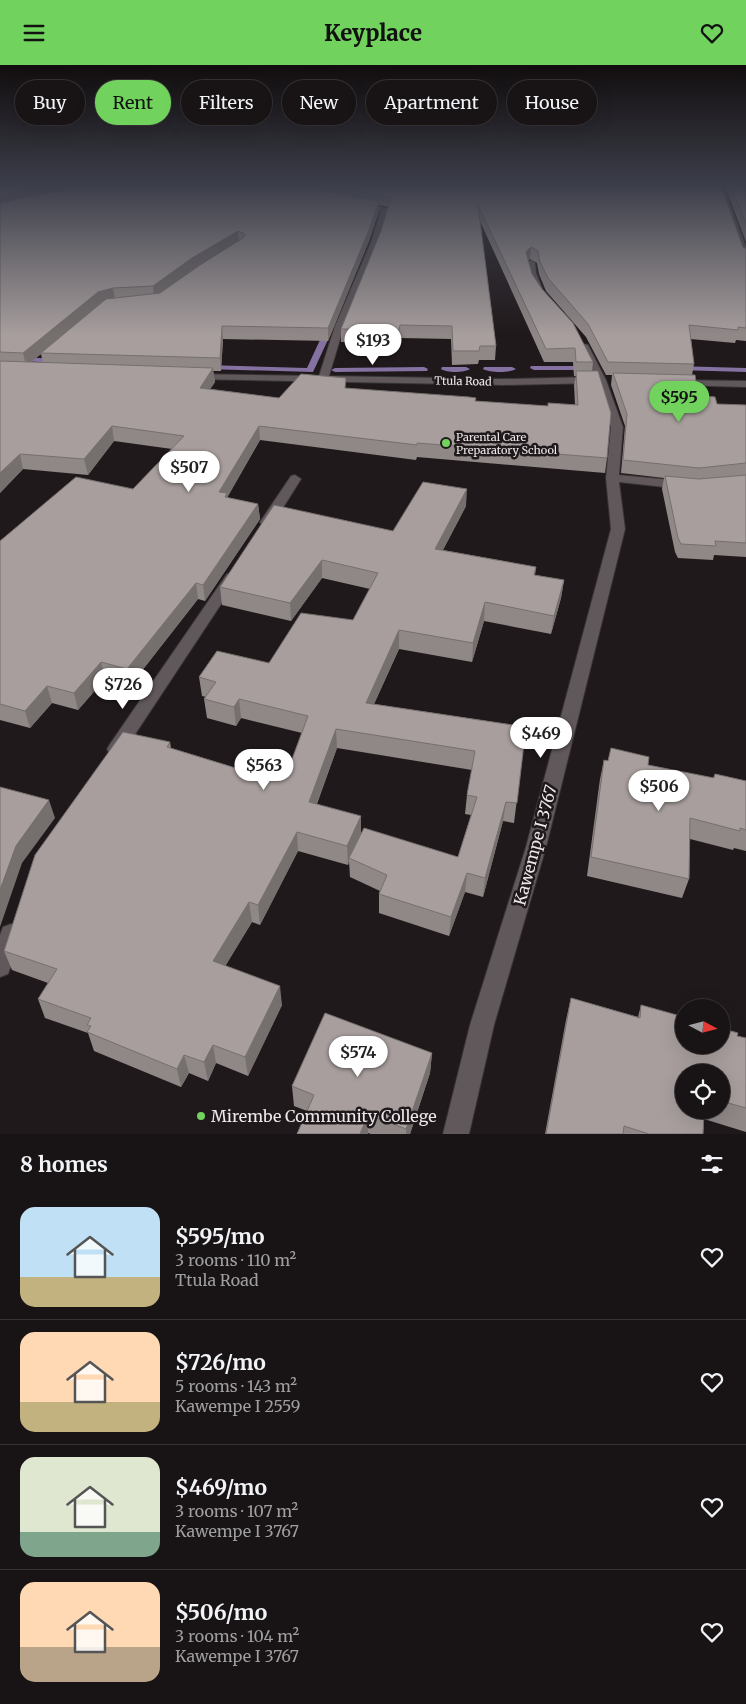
<!DOCTYPE html>
<html lang="en">
<head>
<meta charset="utf-8">
<style>
	:root { --surface:#181314; --page:#252022; --text:#f1f3f6; --muted:#9f9ea0; --line:#363234; --accent:#71d35e }
	body { margin:0; font-family:Merriweather,serif; background:var(--page); color:var(--text); height:100vh; display:flex; flex-direction:column; font-size:19px; white-space:nowrap }
	* { box-sizing:border-box; margin:0 }
	p { font-size:16px; color:var(--muted) }
	.icon { flex:none; width:28px; height:28px; fill:none; stroke:currentColor; stroke-width:2; stroke-linecap:round; stroke-linejoin:round }
	.map { position:relative; height:1069px; overflow:hidden }
	.details { display:flex; flex-direction:column; background:var(--surface); flex:1 }
	.details>* { flex:none }
	.hud { position:absolute; left:15px; top:15px; width:716px; height:45px; display:flex; gap:10px }
	.needle { width:32px; rotate:97deg }
	.buttons { position:absolute; left:675px; top:934px; display:grid; gap:10px }
	.buttons a { display:grid; place-items:center; width:55px; height:55px; border-radius:50%; background:var(--surface); box-shadow:0 5px 20px #0002,0 0 0 1px var(--line); font-size:25px }
	.price { position:absolute; translate:-50% -42px; padding:0 11px; border-radius:18px; background:#fff; color:#222; font-size:16px; line-height:32px; filter:drop-shadow(0 1px 2px #0008) }
	.price::after { content:''; position:absolute; left:50%; top:30px; width:15px; height:11px; margin-left:-8px; background:inherit; clip-path:polygon(0 0,100% 0,50% 100%) }
	.price.on { background:var(--accent); color:#111 }
	ul { padding:0; list-style:none }
	li { display:flex; align-items:center; gap:15px; height:125px; padding:0 20px }
	li+li { border-top:1px solid var(--line) }
	li span { display:grid; place-items:center; flex:none; width:140px; height:100px; border-radius:15px; color:#555 }
	li>.icon { margin-inline-start:auto }
	span .icon { width:60px; height:60px; fill:#fffc; stroke-width:1 }
	li b { font-size:21px }
	h2 { display:flex; justify-content:space-between; align-items:center; height:60px; padding:0 20px; font-size:21px }
	.chip { padding:0 18px; border-radius:22px; background:var(--surface); box-shadow:0 5px 20px #0002,0 0 0 1px var(--line); font-size:18px; line-height:45px }
	.chip.on { background:var(--accent); color:#111 }
	header { display:flex; justify-content:space-between; align-items:center; height:65px; padding:0 20px; background:var(--accent); color:#111; font-size:22px; font-weight:800 }
	.map>svg:first-child { display:block }
	.lines { fill:none; stroke-linecap:round; stroke-linejoin:round }
	.stream { fill:#8572a3; fill-rule:evenodd }
	.minor-casing { stroke:#373334; stroke-width:2 }
	.minor { fill:#60585b; fill-rule:evenodd }
	.wall { fill:#908887; fill-rule:evenodd }
	.shaded-wall { fill:#756f6e }
	.building { fill:#a79e9d; stroke:#756f6e }
	.poi-dot { fill:#71d35e; stroke:#20191b; stroke-width:2 }
	.labels { text-anchor:middle; dominant-baseline:central; stroke-width:5; stroke-linejoin:round; paint-order:stroke }
	.far-street-label { font-size:11px; fill:#ede9ea; stroke:#20191b }
	.far-poi-label { font-size:11px; fill:#ede9ea; stroke:#20191b; text-anchor:start }
	.near-street-label { font-size:16px; fill:#ede9ea; stroke:#20191b }
	.near-poi-label { font-size:16px; fill:#ede9ea; stroke:#20191b; text-anchor:start }
</style>
</head>
<body>
<header><svg class="icon" aria-label="menu" viewBox="0 0 24 24"><path d="M4 6h16M4 12h16M4 18h16"/></svg>Keyplace<svg class="icon" aria-label="heart" viewBox="0 0 24 24"><path d="M12 20l-8-8c-3-5 5-10 8-4 3-6 11-1 8 4z"/></svg></header>
<div class="map">
<svg width="746" height="1069" viewBox="0 0 746 1069">
	<rect width="100%" height="100%" fill="#20191b"/>
	<g class="lines">
		<path class="stream" d="M326 262 333 264 313 307 206 304 202 302 206 300 307 303Z
			M0 291 58 294 62 296 58 298 0 295Z
			M531 301H574L578 303 574 305H534L530 303Z
			M675 301 746 303V307L678 305H675Z
			M424 302 428 304 427 306 335 307 331 305 335 303Z
			M442 302H466L470 304C464 308 447 308 441 304Z
			M484 302H512L516 304C509 308 490 308 483 304Z"/>
		<g class="minor-casing">
			<path id="minor" d="M717 121H723L746 182V195L742 193Z
				M357 136 389 144 379 177 344 261 329 311 503 314 594 312 579 282 584 279 588 280 606 315 623 362 619 410 683 416 689 420 683 424 619 417 625 464 546 782 494 960 469 1069H443L470 960 526 782 611 464 606 413 611 362 597 318 503 320 191 314 190 312 191 310 195 309 319 311 335 261 371 177 381 145 357 140Z
				M531 195 535 198 536 208 544 228 543 230H537L528 208 527 198Z
				M678 315 746 316V322L674 320 673 318Z
				M295 410 301 414 274 457 267 461 262 460 260 457 291 411Z
				M232 508 237 509 239 512 122 689 116 691 110 689 107 684 110 679 227 509Z
				M11 859 19 862 22 869 8 909 0 912V870L3 862Z"/>
		</g>
		<use href="#minor" class="minor"/>
	</g>
	<path class="wall" d="M0 121H721L743 182 746 184V276L736 275 735 278 690 274 694 299 692 310 698 330 717 339 746 340V492L714 490 713 495 678 493 675 487 662 424 664 413 621 408 625 361 611 320 612 310H606L586 272 546 226 539 209 537 198 530 194 528 195 532 209 593 297 592 306 607 393 605 408 417 392 416 395 260 375 228 431V433L258 439 260 454 205 536 198 534 130 621 105 614 78 645 52 638 30 663 0 655V476L133 424 172 384 114 376 88 410 23 404 0 428ZM379 140 388 142 381 166 341 264V277L399 278 400 273 451 274 452 300 478 299 479 295H495L496 281 480 156 544 297H573L574 311H576L574 320 575 340 548 338V341L476 336 346 323 279 333 210 324 215 317 213 306H221L223 274 328 276 369 176 379 146ZM41 289 43 298 31 297Z
		M725 121H746V177Z
		M466 441 443 485 536 502 535 510 564 515 561 533 551 569 484 556 472 597 399 584 374 639 526 662 514 758 503 756 483 832 465 827 449 871 379 848V829L380 826 350 812 349 796 348 800 298 786 260 860 252 857 225 901 282 940 248 1011 216 998 208 1016 189 1008 181 1022 94 986 88 968 45 953 38 934 48 918 12 905 4 886 170 677 171 683 278 716 288 705 302 668 241 653 236 661 207 653 204 634 206 632 202 631 199 612 269 598 353 555 370 524 322 513 291 556 222 540 220 522 393 466ZM337 683 472 705 467 730 465 749 471 750 458 792 361 770 317 739Z
		M604 695 648 700 713 713 715 709 746 716V786L734 783 733 785 690 774 689 814 682 833 587 811 600 714Z
		M571 933 638 952 641 940 737 971 746 973V1067L704 1054 703 1069H545L566 955ZM721 1008V1045H684Z
		M432 988 430 1008 410 1069H371L368 1068V1069H297L307 1046 294 1041 292 1021Z"/>
	<path class="shaded-wall" d="M41 121H97L0 142V131Z
		M379 136V146L369 176 328 276V263Z
		M238 166 239 177 154 233 153 221 192 193Z
		M531 182 530 194 525 198 526 187Z
		M113 223 115 235 41 288V289L26 301 23 288 98 227Z
		M222 261 223 274 221 306 220 293Z
		M213 303 215 317 202 337 200 323Z
		M112 361 114 376 88 410 84 394Z
		M259 361 260 375 228 431 229 444 219 427Z
		M20 389 23 404 0 428V408Z
		M467 424 466 441 434 502 435 484Z
		M258 439 260 454 205 536 203 520Z
		M322 495V513L291 556 290 538Z
		M564 515 561 533 551 569 554 551Z
		M196 518 198 534 130 621 127 604Z
		M485 537 484 556 472 597 473 578Z
		M399 565V584L366 657V638Z
		M101 597 105 614 78 645 74 628Z
		M47 621 52 638 30 663 25 646Z
		M239 634 241 653 236 661 234 642Z
		M336 664 337 683 310 756 309 737Z
		M49 735 55 753 22 798 0 862V825L16 781Z
		M506 737 503 756 483 832 485 813Z
		M361 751V770L349 793V796L348 800 347 781Z
		M297 767 298 786 260 860 258 840Z
		M467 808 465 827 449 871 451 852Z
		M249 837 252 857 217 915 213 896Z
		M280 921 282 940 248 1011 245 992Z
		M213 980 216 998 208 1016 204 997Z
		M432 988 430 1008 410 1069H406V1064Z
		M184 990 189 1008 181 1022 177 1004Z
		M368 1049V1069H360Z"/>
	<path class="building" d="M0 121H41L0 131Z
		M81 121H298L379 136 369 165 328 263 222 261 220 293 41 288 106 234 160 228 200 200 243 173 245 169 238 166 192 193 153 221 113 223 98 227 23 288 0 287V138Z
		M334 121H721L743 182 746 184V263L738 262V265L689 260 694 299 608 297 588 259 548 213 540 197 538 186 531 182 526 187 532 209 542 224 573 258 593 297H576L575 283 546 284 478 140 496 281H480L479 286H453L452 261 400 260 399 265 341 264 381 166 391 133Z
		M731 121H746V159Z
		M0 296 213 303 200 323 279 333 301 309 346 313 345 323 469 332 476 333 475 336 548 341V338L578 340 576 306H598L611 348 607 393 417 378V380L259 361 219 427 227 428 225 432 258 439 203 520 196 518 127 604 101 597 74 628 47 621 25 646 0 639V476L76 412 133 424 184 371 112 361 84 394 20 389 0 408Z
		M613 308 695 310 698 330 715 332 717 339 746 340V398L699 403 623 395 627 349Z
		M746 410V478L715 476 716 481 681 479 678 473 665 411 699 414Z
		M423 417 467 424 435 484 536 502 534 510 564 515 554 551 485 537 473 578 399 565 366 638 526 662 517 738 506 737 485 813 467 808 451 852 379 829 387 810 349 793 364 763 458 792 477 732 467 730 475 686 336 664 309 737 361 751 347 781 297 767 258 840 249 837 213 896 280 921 245 992 213 980 204 997 184 990 177 1004 87 967 91 961 87 960 91 953 38 934 57 904 4 886 35 790 123 667 170 677 167 682 278 716 284 704 288 705 308 651 239 634 234 642 204 634 216 617 199 612 217 586 269 598 301 548 353 555 378 508 322 495 290 538 220 522 274 440 393 466Z
		M611 683 649 692 648 700 714 713 715 709 746 716V765L740 763V766L690 753 689 814 591 792 604 695 608 696Z
		M0 722 49 735 16 781 0 825Z
		M571 933 640 953 641 940 684 952V980H721V963L738 968 737 971 746 973V1043L721 1036V1008H684V1045H704L703 1069H649L624 1061 623 1069H546Z
		M325 948 432 988 406 1064 368 1049 360 1069H297L314 1030 292 1021Z"/>
	<linearGradient id="sky" x2="0" y2="1"><stop stop-color="#120e0f"/><stop offset="0.45" stop-color="#3c3e4a"/><stop offset="1" stop-color="#3c3e4a" stop-opacity="0"/></linearGradient>
	<rect width="746" height="270" fill="url(#sky)"/>
	<g class="poi-dot">
		<circle cx="446" cy="378" r="5"/>
		<circle cx="201" cy="1051" r="5"/>
	</g>
	<g class="labels">
		<g class="far-street-label">
			<text transform="translate(463 316) rotate(1)">Ttula Road</text>
		</g>
		<g class="far-poi-label">
			<text x="456" y="372">Parental Care<tspan x="456" dy="13">Preparatory School</tspan></text>
		</g>
		<g class="near-street-label">
			<text transform="translate(535 780) rotate(-75)">Kawempe I 3767</text>
		</g>
		<g class="near-poi-label">
			<text x="211" y="1051">Mirembe Community College</text>
		</g>
	</g>
</svg>
<div class="buttons">
<a><svg class="needle" viewBox="-14 -14 28 28"><path d="M0-13l5 13h-10z" fill="#e53935"/><path d="M0 13l5-13h-10z" fill="#9f9ea0"/></svg></a>
<a><svg class="icon" aria-label="locate" viewBox="0 0 24 24"><circle cx="12" cy="12" r="6"/><path d="M12 2v4M12 18v4M2 12h4M18 12h4"/></svg></a>
</div>
<b class="price" style="left:373px;top:301px">$193</b>
<b class="price on" style="left:679px;top:358px">$595</b>
<b class="price" style="left:189px;top:428px">$507</b>
<b class="price" style="left:123px;top:645px">$726</b>
<b class="price" style="left:541px;top:694px">$469</b>
<b class="price" style="left:264px;top:726px">$563</b>
<b class="price" style="left:659px;top:747px">$506</b>
<b class="price" style="left:358px;top:1013px">$574</b>
<div class="hud">
<a class="chip">Buy</a>
<a class="chip on">Rent</a>
<a class="chip">Filters</a>
<a class="chip">New</a>
<a class="chip">Apartment</a>
<a class="chip">House</a>
</div>
</div>
<section class="details">
<h2>8 homes<svg class="icon" aria-label="filters" viewBox="0 0 24 24"><path d="M4 7h16M4 17h16"/><circle cx="9" cy="7" r="2"/><circle cx="15" cy="17" r="2"/></svg></h2>
<ul>
<li><span style="background:linear-gradient(#bfe0f5 70%,#c2b280 0)"><svg class="icon" aria-label="home" viewBox="0 0 24 24"><path d="M3 11l9-7 9 7M6 9v11h12V9"/></svg></span><div><b>$595/mo</b><p>3 rooms · 110 m²</p><p>Ttula Road</p></div><svg class="icon" aria-label="heart" viewBox="0 0 24 24"><path d="M12 20l-8-8c-3-5 5-10 8-4 3-6 11-1 8 4z"/></svg></li>
<li><span style="background:linear-gradient(#ffd9b3 70%,#c2b280 0)"><svg class="icon" aria-label="home" viewBox="0 0 24 24"><path d="M3 11l9-7 9 7M6 9v11h12V9"/></svg></span><div><b>$726/mo</b><p>5 rooms · 143 m²</p><p>Kawempe I 2559</p></div><svg class="icon" aria-label="heart" viewBox="0 0 24 24"><path d="M12 20l-8-8c-3-5 5-10 8-4 3-6 11-1 8 4z"/></svg></li>
<li><span style="background:linear-gradient(#dfe7d0 75%,#7fa58c 0)"><svg class="icon" aria-label="home" viewBox="0 0 24 24"><path d="M3 11l9-7 9 7M6 9v11h12V9"/></svg></span><div><b>$469/mo</b><p>3 rooms · 107 m²</p><p>Kawempe I 3767</p></div><svg class="icon" aria-label="heart" viewBox="0 0 24 24"><path d="M12 20l-8-8c-3-5 5-10 8-4 3-6 11-1 8 4z"/></svg></li>
<li><span style="background:linear-gradient(#ffd9b3 65%,#b9a48a 0)"><svg class="icon" aria-label="home" viewBox="0 0 24 24"><path d="M3 11l9-7 9 7M6 9v11h12V9"/></svg></span><div><b>$506/mo</b><p>3 rooms · 104 m²</p><p>Kawempe I 3767</p></div><svg class="icon" aria-label="heart" viewBox="0 0 24 24"><path d="M12 20l-8-8c-3-5 5-10 8-4 3-6 11-1 8 4z"/></svg></li>
</ul>
</section>
</body>
</html>
